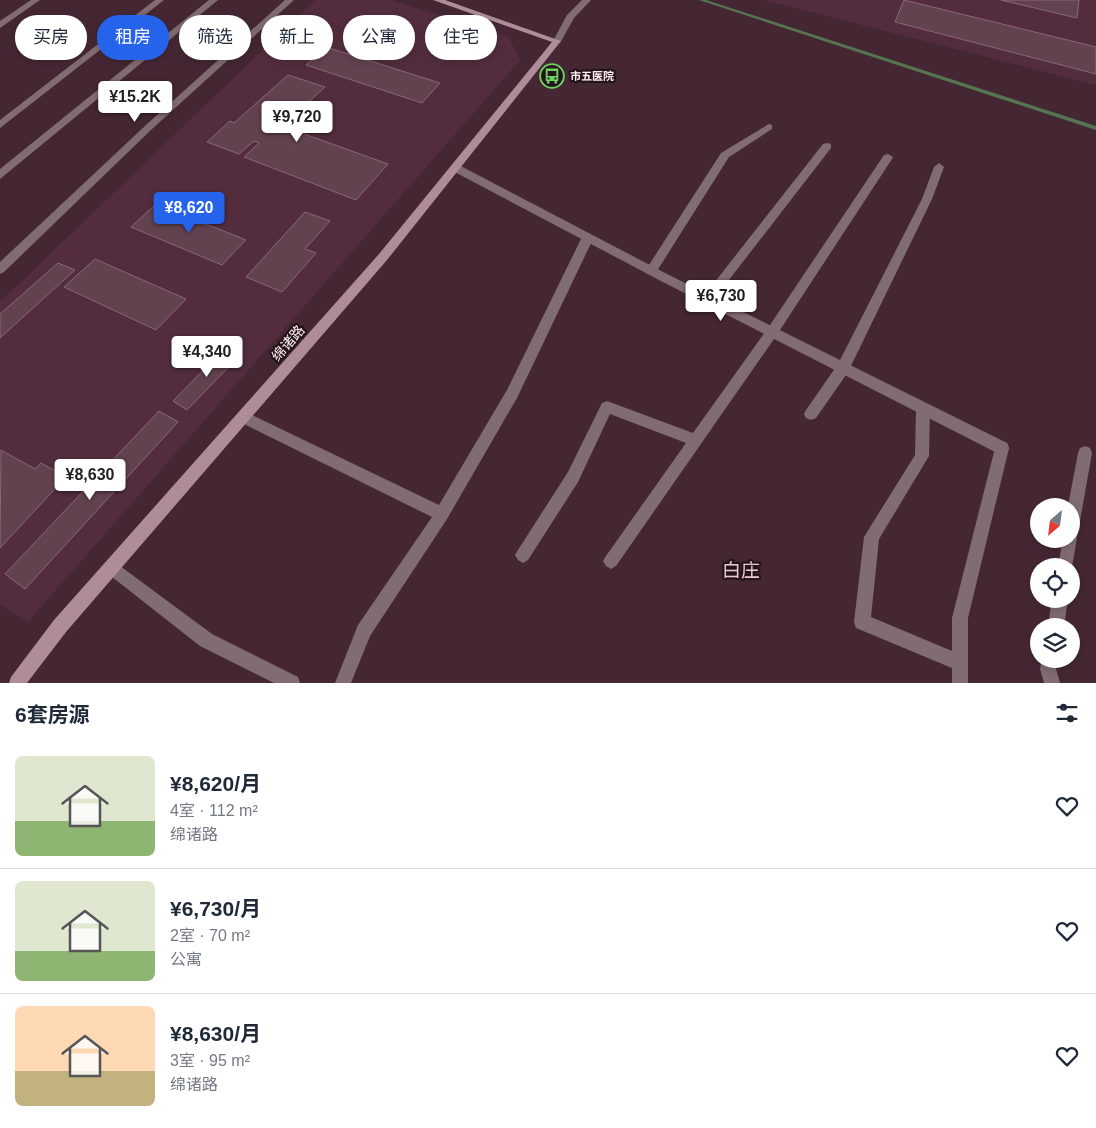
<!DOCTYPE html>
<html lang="zh">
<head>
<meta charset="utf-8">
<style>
	:root { --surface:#fff; --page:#f6f6f7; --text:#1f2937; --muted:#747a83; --line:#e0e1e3; --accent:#2563eb }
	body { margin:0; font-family:Helvetica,"Noto Sans SC",sans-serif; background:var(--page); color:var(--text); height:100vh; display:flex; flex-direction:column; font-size:19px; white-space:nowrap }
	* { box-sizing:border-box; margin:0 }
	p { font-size:16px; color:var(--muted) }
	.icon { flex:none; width:28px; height:28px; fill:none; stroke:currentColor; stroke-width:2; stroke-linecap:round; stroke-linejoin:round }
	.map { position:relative; height:683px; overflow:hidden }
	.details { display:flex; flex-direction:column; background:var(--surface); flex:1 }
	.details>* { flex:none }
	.top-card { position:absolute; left:15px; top:15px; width:500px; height:45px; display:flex; gap:10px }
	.needle { width:32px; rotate:208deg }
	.fabs { position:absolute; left:1030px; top:498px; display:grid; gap:10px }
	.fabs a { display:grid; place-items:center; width:50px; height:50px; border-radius:50%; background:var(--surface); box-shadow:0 2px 8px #0003; font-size:25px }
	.price { position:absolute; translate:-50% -42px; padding:0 11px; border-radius:5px; background:#fff; color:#222; font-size:16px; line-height:32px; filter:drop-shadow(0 1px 2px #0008) }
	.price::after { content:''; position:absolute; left:50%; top:30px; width:15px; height:11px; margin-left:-8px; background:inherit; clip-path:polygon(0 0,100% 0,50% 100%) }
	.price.current { background:var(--accent); color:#fff }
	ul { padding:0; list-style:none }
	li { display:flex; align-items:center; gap:15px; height:125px; padding:0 15px }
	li+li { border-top:1px solid var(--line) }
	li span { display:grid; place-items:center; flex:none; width:140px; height:100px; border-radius:8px; color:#555 }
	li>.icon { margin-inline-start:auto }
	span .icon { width:60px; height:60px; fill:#fffc; stroke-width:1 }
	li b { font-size:21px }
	h2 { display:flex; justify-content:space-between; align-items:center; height:60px; padding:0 15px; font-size:21px }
	.chip { padding:0 18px; border-radius:22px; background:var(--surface); box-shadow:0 2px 8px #0003; font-size:18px; line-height:45px }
	.chip.current { background:var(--accent); color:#fff }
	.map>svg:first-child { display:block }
	.built { fill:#532d3e }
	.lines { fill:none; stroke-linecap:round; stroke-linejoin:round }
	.stream { fill:#557551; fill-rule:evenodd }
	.building { fill:#634250; stroke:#8a6776 }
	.lane { fill:#826c74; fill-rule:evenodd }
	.street { fill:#826c74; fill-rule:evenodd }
	.secondary { fill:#ae8c9a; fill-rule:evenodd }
	.labels { text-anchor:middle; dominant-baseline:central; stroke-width:4.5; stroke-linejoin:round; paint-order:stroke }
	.far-poi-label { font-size:11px; font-weight:bold; fill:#feeef4; stroke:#23151b; text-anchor:start }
	.street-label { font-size:14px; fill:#feeef4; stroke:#23151b }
	.near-quarter-label { font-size:19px; fill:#eec6d6; stroke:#23151b }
</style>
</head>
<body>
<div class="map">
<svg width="1096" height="683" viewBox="0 0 1096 683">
	<rect width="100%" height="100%" fill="#452734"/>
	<path class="built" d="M315 0H391L508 36 520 60 28 622 0 604V302Z
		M764 0H1096V85Z"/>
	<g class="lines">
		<path class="stream" d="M699 0H706L1096 126V130Z"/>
	</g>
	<path class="building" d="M904 0 1096 47V74L895 22Z
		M1001 0H1079L1077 18Z
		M326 47 440 83 422 103 306 65Z
		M288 75 325 87 282 126 388 164 356 200 244 157 259 143 254 141 239 154 207 142 230 121 234 123Z
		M156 204 246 240 222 265 131 227Z
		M305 212 330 221 305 249 316 253 282 292 246 277Z
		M95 259 186 299 156 330 64 287Z
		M58 263 75 270 0 338V314Z
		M227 346 241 354 187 410 173 401Z
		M159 411 178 422 25 589 5 574Z
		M1 450 35 469 41 463 66 477 0 548Z"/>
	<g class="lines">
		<path class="lane" d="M155 0H164L0 128V120Z
			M209 0H218L0 179V169Z
			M769 124 772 125V129L729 157 655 274H647L645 271 647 268 721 153Z
			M827 143 831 144V148L711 303H703L701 300 703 297 823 144Z
			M888 154 893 157 892 159 776 336 616 566 611 569 606 566 603 561 606 556 686 443 610 414 578 482 528 560 523 563 518 560 515 555 518 550 568 472 602 403 607 401 693 433 768 328 884 155Z
			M939 163 944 167 932 199 848 372 816 418 811 420 806 418 804 414 806 410 838 364 922 199 934 167Z
			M588 233 594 237 517 398 447 519 370 636 351 683H335L358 625 432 517 238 421 236 417 238 413 243 411 248 413 439 505 507 390 582 237Z
			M923 403 928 405 930 409 929 456 879 539 871 617 952 651V618L995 448 997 443 1002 441 1007 443 1009 448 968 618V683H952V668L856 628 854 622 864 537 915 455 916 409 918 405Z
			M1085 446 1090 448 1092 453 1071 572V566H1058L1063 539H1071V506H1068L1078 453 1080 448Z
			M112 560 212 634 298 677 300 683H274L200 646 107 573 104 568 107 563Z
			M1052 599H1068L1064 626H1048Z
			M1042 659H1058L1056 669 1060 683H1044L1040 669Z"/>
		<path class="street" d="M31 0H40L0 28V21Z
			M285 0H294L152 129 4 272 0 274V262L146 125Z
			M582 0H591L574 18 560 43H554L553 41 567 15Z
			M455 163 669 275 1007 443 1009 448 1007 453 1002 455 997 453 661 281 451 170 450 167Z"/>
		<path class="secondary" d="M433 0H445L561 41 387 260 66 632 27 683H9L11 677 54 620 379 254 552 42Z"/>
	</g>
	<defs>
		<g id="bus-ring" transform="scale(1.25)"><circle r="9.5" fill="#23151b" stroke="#6ed360" stroke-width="1.5"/><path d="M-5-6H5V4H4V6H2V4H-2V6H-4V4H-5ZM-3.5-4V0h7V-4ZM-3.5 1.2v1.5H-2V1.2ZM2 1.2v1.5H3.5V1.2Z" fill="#6ed360"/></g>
	</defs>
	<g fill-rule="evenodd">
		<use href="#bus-ring" x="552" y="76"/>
	</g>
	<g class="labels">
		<g class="far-poi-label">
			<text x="570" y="76">市五医院</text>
		</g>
		<g class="street-label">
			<text transform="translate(288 343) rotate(-49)">绵诸路</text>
		</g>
		<g class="near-quarter-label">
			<text x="741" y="570">白庄</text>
		</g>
	</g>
</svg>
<div class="fabs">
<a><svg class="needle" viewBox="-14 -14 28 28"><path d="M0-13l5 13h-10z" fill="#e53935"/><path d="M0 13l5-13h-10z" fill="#747a83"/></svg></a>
<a><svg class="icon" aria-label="locate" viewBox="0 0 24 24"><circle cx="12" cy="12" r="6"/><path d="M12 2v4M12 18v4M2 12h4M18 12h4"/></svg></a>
<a><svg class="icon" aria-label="layers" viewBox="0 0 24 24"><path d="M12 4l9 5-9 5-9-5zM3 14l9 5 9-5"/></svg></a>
</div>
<b class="price" style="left:135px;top:123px">¥15.2K</b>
<b class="price" style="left:297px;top:143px">¥9,720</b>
<b class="price current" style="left:189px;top:234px">¥8,620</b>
<b class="price" style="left:721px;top:322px">¥6,730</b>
<b class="price" style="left:207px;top:378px">¥4,340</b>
<b class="price" style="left:90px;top:501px">¥8,630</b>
<div class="top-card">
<a class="chip">买房</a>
<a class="chip current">租房</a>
<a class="chip">筛选</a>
<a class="chip">新上</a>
<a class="chip">公寓</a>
<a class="chip">住宅</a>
</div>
</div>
<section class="details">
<h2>6套房源<svg class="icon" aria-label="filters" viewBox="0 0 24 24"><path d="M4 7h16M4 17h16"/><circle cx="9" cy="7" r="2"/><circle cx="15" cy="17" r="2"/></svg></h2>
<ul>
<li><span style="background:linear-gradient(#dfe7d0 65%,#8fb573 0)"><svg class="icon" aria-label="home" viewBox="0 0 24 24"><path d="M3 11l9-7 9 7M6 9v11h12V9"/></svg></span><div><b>¥8,620/月</b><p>4室 · 112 m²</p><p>绵诸路</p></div><svg class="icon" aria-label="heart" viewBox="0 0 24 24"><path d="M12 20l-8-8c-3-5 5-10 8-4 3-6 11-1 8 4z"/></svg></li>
<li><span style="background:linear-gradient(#dfe7d0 70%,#8fb573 0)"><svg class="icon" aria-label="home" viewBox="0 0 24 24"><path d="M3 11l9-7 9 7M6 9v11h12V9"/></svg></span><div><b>¥6,730/月</b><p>2室 · 70 m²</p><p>公寓</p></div><svg class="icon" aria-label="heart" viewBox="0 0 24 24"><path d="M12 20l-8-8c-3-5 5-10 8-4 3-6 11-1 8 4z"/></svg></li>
<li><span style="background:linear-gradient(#ffd9b3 65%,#c2b280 0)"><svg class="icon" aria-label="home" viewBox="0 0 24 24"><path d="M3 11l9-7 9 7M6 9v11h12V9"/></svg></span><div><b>¥8,630/月</b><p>3室 · 95 m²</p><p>绵诸路</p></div><svg class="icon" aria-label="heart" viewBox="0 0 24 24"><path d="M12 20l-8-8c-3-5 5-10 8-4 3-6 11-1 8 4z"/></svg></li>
</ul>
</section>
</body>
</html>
